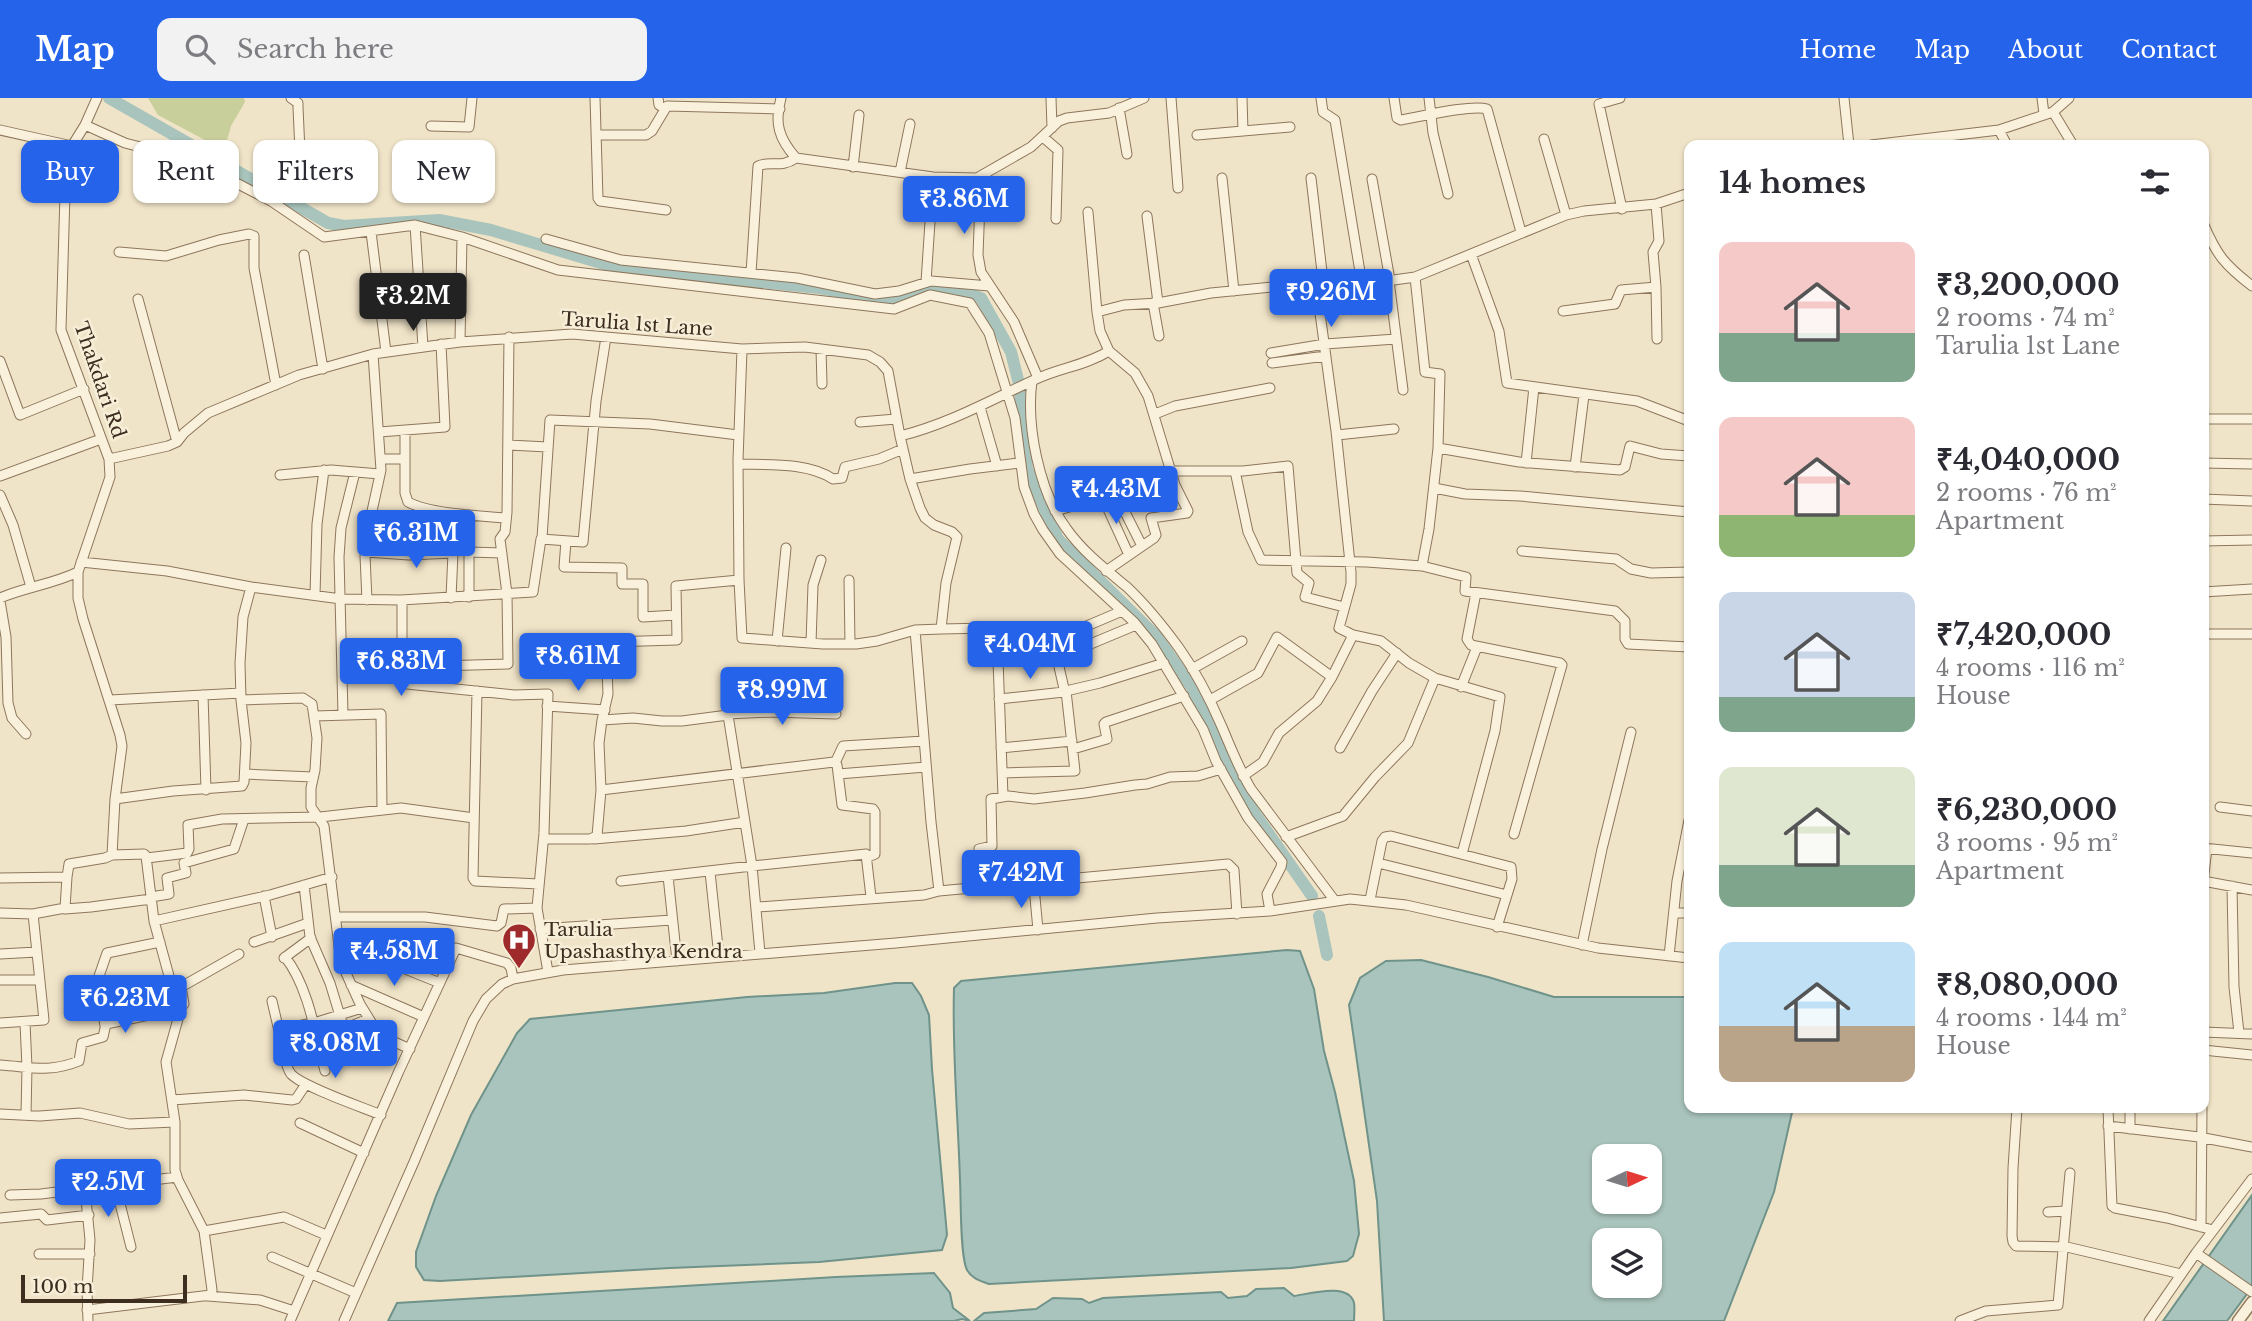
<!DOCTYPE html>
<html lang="en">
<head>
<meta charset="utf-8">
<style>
	:root { --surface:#fff; --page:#f2f2f3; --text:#2b2b33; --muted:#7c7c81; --accent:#2563eb }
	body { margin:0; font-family:"Libre Baskerville",serif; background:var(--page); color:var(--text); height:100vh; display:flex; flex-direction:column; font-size:26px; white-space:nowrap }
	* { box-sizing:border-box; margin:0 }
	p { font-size:23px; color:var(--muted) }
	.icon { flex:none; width:38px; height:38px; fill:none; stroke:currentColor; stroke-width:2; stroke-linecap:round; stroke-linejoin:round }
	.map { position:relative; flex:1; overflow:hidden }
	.side { position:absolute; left:1684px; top:42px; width:525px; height:973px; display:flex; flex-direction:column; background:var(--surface); border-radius:14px; box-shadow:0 2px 5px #0004 }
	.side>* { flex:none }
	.hud { position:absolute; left:21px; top:42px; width:665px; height:63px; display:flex; gap:14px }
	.needle { width:46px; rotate:86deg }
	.fabs { position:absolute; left:1592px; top:1046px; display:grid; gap:14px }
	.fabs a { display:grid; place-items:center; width:70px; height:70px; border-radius:14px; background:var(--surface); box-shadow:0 2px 5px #0004; font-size:35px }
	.scale { position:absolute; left:21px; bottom:18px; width:166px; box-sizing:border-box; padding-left:7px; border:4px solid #3d2e20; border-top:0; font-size:19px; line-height:24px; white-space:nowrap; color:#3d2e20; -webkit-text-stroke:5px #f7eed8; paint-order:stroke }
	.price { position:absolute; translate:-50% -60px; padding:0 16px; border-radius:7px; background:var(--accent); color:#fff; font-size:23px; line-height:46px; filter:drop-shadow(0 2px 4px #0008) }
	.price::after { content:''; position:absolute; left:50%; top:42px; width:21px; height:16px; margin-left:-10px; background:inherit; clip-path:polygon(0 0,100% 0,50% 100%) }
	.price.current { background:#222; color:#fff }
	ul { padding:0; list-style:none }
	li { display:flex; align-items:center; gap:21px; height:175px; padding:0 35px }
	li span { display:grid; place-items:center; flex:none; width:196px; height:140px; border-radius:14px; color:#555 }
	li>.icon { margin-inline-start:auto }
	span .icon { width:84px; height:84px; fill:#fffc; stroke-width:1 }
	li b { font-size:30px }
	h2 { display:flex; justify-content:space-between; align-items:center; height:84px; padding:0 35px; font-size:30px }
	.chip { padding:0 24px; border-radius:14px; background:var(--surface); box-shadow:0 2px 5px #0004; font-size:24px; line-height:63px }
	.chip.current { background:var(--accent); color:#fff }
	header { display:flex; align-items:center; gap:42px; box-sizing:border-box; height:98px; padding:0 35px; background:var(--accent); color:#fff }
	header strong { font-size:33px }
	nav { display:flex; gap:38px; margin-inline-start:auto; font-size:24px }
	.search { width:490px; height:63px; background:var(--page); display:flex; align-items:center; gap:18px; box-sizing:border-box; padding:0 24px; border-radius:14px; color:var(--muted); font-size:26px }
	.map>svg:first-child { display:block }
	.green { fill:#c9cf9b }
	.water { fill:#a9c4bc; stroke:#6f938a; stroke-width:2; fill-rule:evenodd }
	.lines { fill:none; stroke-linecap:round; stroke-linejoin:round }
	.canal { stroke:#a9c4bc; stroke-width:12 }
	.minor-casing { stroke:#8d765c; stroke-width:11 }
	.tertiary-casing { stroke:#8d765c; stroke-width:13 }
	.minor { stroke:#faf1dc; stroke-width:9 }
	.tertiary { stroke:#faf1dc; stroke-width:10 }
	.labels { text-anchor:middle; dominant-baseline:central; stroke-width:5; stroke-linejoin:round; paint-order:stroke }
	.street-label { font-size:19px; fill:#3d2e20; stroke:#f7eed8 }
	.poi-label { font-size:19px; fill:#3d2e20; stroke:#f7eed8; text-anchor:start }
</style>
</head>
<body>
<header>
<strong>Map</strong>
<div class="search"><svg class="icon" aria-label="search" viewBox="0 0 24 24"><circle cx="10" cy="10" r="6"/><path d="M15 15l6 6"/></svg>Search here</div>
<nav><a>Home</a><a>Map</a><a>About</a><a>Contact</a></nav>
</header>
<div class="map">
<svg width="2252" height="1223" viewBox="0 0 2252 1223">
	<rect width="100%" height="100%" fill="#f0e4c8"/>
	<path class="green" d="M148 0H244L245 4 231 28 226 46 218 49 158 17Z"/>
	<path class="water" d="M1287 852 1300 853 1314 891 1324 953 1335 994 1354 1083 1359 1136 1353 1158 1347 1163 1291 1170 989 1186C981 1183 972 1181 967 1172 960 1158 961 1101 960 1082 958 1018 952 954 954 890L961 883Z
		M1421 862 1488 879 1554 899H1689V1010H1793L1774 1094 1724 1223H1384L1377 1103 1349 907 1360 880 1386 863ZM1605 1059H1650V1104H1605ZM1605 1143H1650V1188H1605Z
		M895 885H912L921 898 929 917 932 971 947 1137 942 1152 819 1164 670 1170 440 1183 424 1182 416 1169V1154L436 1098 471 1017 517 935 530 921 747 899 824 895Z
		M2252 1097V1189L2227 1223H2163Z
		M934 1175 950 1195 953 1210 970 1223 962 1221 954 1223H388L397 1205 836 1179Z
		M1284 1190 1294 1198C1309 1196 1349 1184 1354 1205 1355 1210 1354 1218 1354 1223H974L984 1215 1036 1211 1053 1200 1082 1201 1089 1205 1103 1200 1221 1194 1228 1200 1247 1198 1256 1191Z"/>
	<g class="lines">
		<path class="canal" d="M109 0 328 125 344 128 439 122 491 132 614 169 819 190 870 199 898 201 925 192 955 190 981 200 1011 254 1020 290 1027 371 1058 441 1156 538 1191 588 1209 622 1228 669 1253 713 1312 798
			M1319 818 1327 857"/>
		<g class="minor-casing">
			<path id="minor" d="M291 0 298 5V9L301 76
				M595 0 598 100 600 103 666 112
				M658 0 659 7 664 10
				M781 0C774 25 779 41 796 60L933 79 977 80 1031 49 1059 23 1067 20 1109 15 1144 0
				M1051 0 1052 30
				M1171 0 1178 90
				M1242 0 1243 33 1290 29
				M1321 0 1323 14 1335 22 1362 186
				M1394 0 1397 20 1401 22C1420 19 1471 6 1487 11L1521 134
				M1429 0 1433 35 1448 96
				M1620 0 1599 6 1622 111
				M1844 0 1849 47
				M2042 0 2044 16
				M1119 10 1127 56
				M2053 14 2073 47
				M85 27 125 45 194 63 271 103 324 139 415 127 462 139 558 172 894 211 930 197 970 205 989 235 1015 320 1024 389 1034 416 1043 432 1060 456 1134 524 1152 546 1203 631 1216 663 1248 720 1282 764 1281 769 1267 796 1270 813
				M431 28 469 29 472 0
				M0 32 72 48
				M1999 32 2007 47
				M596 37H646L652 33 667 8 780 11
				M1197 37 1243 33
				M1043 39 1058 52 1056 121
				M1544 41 1566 117
				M1871 47 1999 32 2053 14 2069 0
				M853 69 859 17
				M900 74 910 26
				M981 78 978 157 981 174 1014 224 1038 280
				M1222 80 1234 193
				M1311 80 1324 191
				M1372 81 1390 182
				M1656 106 1659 143 1653 154 1656 189 1657 241
				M1088 114 1097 214
				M1147 118 1158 205
				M2203 125C2217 158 2225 167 2252 188
				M415 127 423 249
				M371 134 386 254
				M546 141 621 162 797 180 875 196 899 193 931 183 989 188
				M119 154 166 158 219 142 249 136 254 138V170L276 287
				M1471 156 1499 233 1507 285 1637 303 1689 323
				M304 157 323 271
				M751 175 758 68C771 62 780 71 796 60
				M1389 183 1403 292
				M926 184 933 79
				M138 201 177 344
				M1153 205 1159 238
				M1563 213 1615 206 1621 192 1656 189
				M460 244 462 139
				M821 251 822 286
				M1271 255 1325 246 1396 241
				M0 263 20 317 84 291
				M1272 265 1326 258
				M1032 283C1026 328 1039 393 1066 430 1082 453 1105 471 1127 489 1146 507 1163 528 1179 550 1196 574 1210 601 1222 629 1231 650 1239 671 1251 691L1335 803
				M980 309 997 368
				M1155 316 1175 308 1270 290
				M2203 321H2252
				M860 324 896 321
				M405 333V395L408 404C430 416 481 418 506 420
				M379 334 445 329 441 246
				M1337 337 1394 331
				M900 338C948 326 989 303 1034 282 1058 270 1085 268 1109 253
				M508 347 548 349
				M1438 350 1519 364 1620 372 1625 369 1630 348 1661 356 1689 358
				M109 361 168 348 177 344 184 335 208 315 299 277 373 256 460 244 572 236 742 251 805 249 868 257 880 264 888 273 900 338 910 381 920 410 925 420 934 427 952 434 957 439 946 485 941 531 915 532 877 543 856 546H823L742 540 739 482 738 362 742 251
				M381 361H404
				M1526 365 1534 289
				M2203 365 2252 366
				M738 366C768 367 808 364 833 381L842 380 845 369 879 361 903 351
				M1575 369 1584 297
				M1172 373H1243L1288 368 1297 475 1309 485 1305 499 1344 509
				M1235 373 1248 434 1261 462 1367 464 1422 468 1429 431 1438 350 1440 276 1425 274 1415 179
				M280 377 331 372 380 376
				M0 378 101 341
				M910 381 970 371 1019 365
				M1434 390 1465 396 1520 398 1689 414
				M1116 396 1142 448
				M0 397 13 427 31 489
				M1103 400 1129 457
				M2203 401 2252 403
				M1055 413 1173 380
				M469 417V499
				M542 440 550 322 650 326 738 337
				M566 443 564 469 622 470V486H643V519L676 517
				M2203 443 2252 442
				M1522 453 1616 461 1631 471 1651 475 1689 474
				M366 454 409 457 453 455 451 500
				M469 454 502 455
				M81 464 167 473 251 489 341 501 400 502 402 505V578L407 586 514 597 548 596 544 735 537 810 548 874
				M1422 468 1466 479 1465 493 1615 513 1625 523V541L1628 546 1689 549
				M1106 473 1154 440 1156 437 1151 420 1187 415 1188 413 1175 387 1148 298 1135 275 1109 253 1100 233 1097 214 1124 207 1158 205 1211 195 1273 189 1317 193 1415 179 1566 117 1584 113 1656 106 1689 95
				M78 474V500L83 521 120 637 122 648 115 701 112 757 144 756 146 758 154 823 178 911V921L166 964 175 1024V1072L178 1082 204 1133 284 1119 326 1137
				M849 482 850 546
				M2203 494 2252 491
				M1476 495 1467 541 1471 547 1560 565 1562 567 1514 736
				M315 497 317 426 324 372
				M0 500C26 489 53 486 78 474L110 379 109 361 61 232 65 96 72 48 85 27 97 0
				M367 502 365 458 367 436 381 372 373 256
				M401 502 533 494 541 441 583 444 596 303 606 239
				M0 503 6 539 8 605 12 620 26 636
				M941 531 989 530 997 535 1003 698
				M915 532 931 724 939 793
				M2203 536H2252
				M1353 537 1381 543 1409 565 1435 580 1500 599 1495 633 1462 756
				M777 543 786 450
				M1049 544 1122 513
				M811 545 813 487 821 462
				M545 546 605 550
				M402 569 508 566 507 496 500 441 505 434 507 414 509 239
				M1192 571 1242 543
				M1461 589 1477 549
				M477 593 473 780 475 783 539 786
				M1065 595 1057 560 1136 527
				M203 597 206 692
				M999 601 1064 594
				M110 602 241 595
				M241 602 303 600 312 606 317 640 315 672 311 690V709L324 728 341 864 360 906 379 937 410 951
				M1210 602 1258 575 1277 539 1332 579
				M547 608 605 612
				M726 616 772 614 836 616
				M343 617 339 459 341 430 355 374
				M315 618 381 616 382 712
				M602 622 633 620 662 623H682L728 617 752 768 621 783
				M1001 650 1072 643
				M1340 650 1372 593 1397 555
				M1073 651 1107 641 1104 626 1106 624 1184 598
				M835 665 843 648 924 643
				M1002 675 1075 673 1066 593 1100 585 1164 565
				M245 676 313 679
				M838 676 926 669
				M1243 678 1263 664 1279 635 1317 603 1332 579 1353 537 1339 530 1351 486V474L1336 333 1317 193
				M601 692 834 664 837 667 842 707 873 711 875 714V756L868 759
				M115 701 173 693 242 688 244 684 246 645 241 602 240 565 243 519 251 489
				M2220 709 2252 713
				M1286 739 1343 718 1375 679 1408 645 1435 580
				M544 741H590L597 738 601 692 599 645 602 622 608 596 606 545 609 544 677 542 676 488 739 482
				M594 741 686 733 745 724
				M2203 750 2252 755
				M147 760 187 755 189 751 188 727 222 721 320 719 401 710 474 720
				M1378 765 1507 797
				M710 774 719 859
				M668 778 677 863
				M0 780 67 779 69 766 105 760 112 757
				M2203 783 2252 792
				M2203 785 2207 750
				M304 787 310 839 330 885 344 931
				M2232 788 2234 889 2239 935
				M983 789 979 751 992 748 991 701 1008 698 1034 701 1085 695 1135 687 1147 686 1170 679 1198 678 1221 671
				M1034 789 1038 832
				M264 798 272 839
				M151 799 169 796 167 780 186 775 184 765 234 751 244 721
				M1370 802 1382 743 1385 739 1391 738 1511 769 1512 781 1497 829
				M757 809 924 797 939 793 1228 766 1234 772 1237 816
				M65 811 91 809 151 801
				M0 815 33 816
				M1674 815H1689
				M337 819H425L497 828 501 825 504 811 537 810
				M154 823 270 797 332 779
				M540 831 672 822
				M254 844 308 825
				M1582 847 1602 751 1631 634
				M760 855 752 768 866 756 871 799
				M0 856 37 854
				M1669 858 1677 783 1689 722
				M285 859C308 887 316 938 325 973
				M284 860 311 840
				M378 860 440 885
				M0 882H40
				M351 887 424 919
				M272 903 282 946
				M368 921 344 931 342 937 338 938 283 950C285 958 286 970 291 976 303 989 362 1009 381 1017
				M0 925 44 922 33 816 65 810 67 779
				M25 925 27 969 26 1017
				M105 928 98 881 107 855 160 844
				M279 932 317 924 362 910
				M2203 934 2252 936
				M2203 952 2252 957
				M0 967C32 969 49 975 79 963L82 945 103 939 106 926 178 911 184 906 181 889 239 856
				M172 1002 244 997 292 1002 296 1001 306 986
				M2017 1010 2013 1070 2012 1138 2013 1144 2016 1148 2067 1149 2181 1176
				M2108 1010 2112 1108 2115 1110 2167 1120 2213 1132
				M0 1016 40 1018 80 1015 129 1026 175 1024
				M300 1025 364 1055
				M2108 1028 2199 1039 2252 1049
				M2130 1031V1010
				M115 1086 131 1149
				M85 1091 90 1142 87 1192 88 1223
				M10 1097 41 1096 177 1079
				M2048 1114 2066 1113
				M0 1120 41 1116 47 1122 89 1117
				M2201 1129 2202 1010
				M2196 1155 2252 1194
				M39 1156H90
				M272 1159 356 1195
				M208 1198 260 1202 294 1213
				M87 1212 211 1197 212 1192 204 1133
				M290 1223 399 973 456 850 507 865 511 870 513 881
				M344 1223 414 1064 473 923 486 901 502 886 513 881 563 872 896 845 1157 820 1270 813 1350 801 1406 807 1598 850 1689 860
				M1960 1223 1986 1213 2058 1207 2070 1075
				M2149 1223 2196 1155 2252 1081"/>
		</g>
		<g class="tertiary-casing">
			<path id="tertiary" d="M2238 1223 2252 1204"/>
		</g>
		<use href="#minor" class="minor"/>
		<use href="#tertiary" class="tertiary"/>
	</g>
	<defs>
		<g id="hospital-pin" transform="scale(1.75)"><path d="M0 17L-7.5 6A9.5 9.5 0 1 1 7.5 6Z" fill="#9e2a2b" stroke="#f7eed8"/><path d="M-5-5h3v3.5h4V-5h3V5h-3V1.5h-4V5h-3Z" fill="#fff"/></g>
	</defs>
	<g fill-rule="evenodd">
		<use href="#hospital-pin" x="519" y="842"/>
	</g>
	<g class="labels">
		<g class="street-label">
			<text transform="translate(637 226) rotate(4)">Tarulia 1st Lane</text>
			<text transform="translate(100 282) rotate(71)">Thakdari Rd</text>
		</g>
		<g class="poi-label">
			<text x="544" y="831">Tarulia<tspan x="544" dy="22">Upashasthya Kendra</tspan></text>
		</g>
	</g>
</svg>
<div class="fabs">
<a><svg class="needle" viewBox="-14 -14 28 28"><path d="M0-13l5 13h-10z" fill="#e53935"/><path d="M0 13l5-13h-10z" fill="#7c7c81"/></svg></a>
<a><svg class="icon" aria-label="layers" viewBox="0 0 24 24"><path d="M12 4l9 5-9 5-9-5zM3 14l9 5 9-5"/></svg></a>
</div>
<div class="scale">100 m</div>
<b class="price" style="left:964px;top:138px">₹3.86M</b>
<b class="price" style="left:1331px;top:231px">₹9.26M</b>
<b class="price current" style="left:413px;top:235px">₹3.2M</b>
<b class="price" style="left:1116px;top:428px">₹4.43M</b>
<b class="price" style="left:416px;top:472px">₹6.31M</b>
<b class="price" style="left:1030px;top:583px">₹4.04M</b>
<b class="price" style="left:578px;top:595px">₹8.61M</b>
<b class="price" style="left:401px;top:600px">₹6.83M</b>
<b class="price" style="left:782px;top:629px">₹8.99M</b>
<b class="price" style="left:1021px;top:812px">₹7.42M</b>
<b class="price" style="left:394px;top:890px">₹4.58M</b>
<b class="price" style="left:125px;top:937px">₹6.23M</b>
<b class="price" style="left:335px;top:982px">₹8.08M</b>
<b class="price" style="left:108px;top:1121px">₹2.5M</b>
<div class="hud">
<a class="chip current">Buy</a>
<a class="chip">Rent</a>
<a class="chip">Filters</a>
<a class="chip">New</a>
</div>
<section class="side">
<h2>14 homes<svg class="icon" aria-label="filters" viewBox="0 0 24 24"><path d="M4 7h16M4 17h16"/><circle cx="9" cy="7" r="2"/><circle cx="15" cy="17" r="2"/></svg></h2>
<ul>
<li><span style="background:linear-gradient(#f6c9c9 65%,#7fa58c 0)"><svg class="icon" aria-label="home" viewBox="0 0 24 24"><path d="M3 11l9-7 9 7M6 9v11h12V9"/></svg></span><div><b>₹3,200,000</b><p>2 rooms · 74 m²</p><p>Tarulia 1st Lane</p></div></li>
<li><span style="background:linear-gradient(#f6c9c9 70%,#8fb573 0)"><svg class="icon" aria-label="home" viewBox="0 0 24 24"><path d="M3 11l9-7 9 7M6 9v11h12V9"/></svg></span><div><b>₹4,040,000</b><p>2 rooms · 76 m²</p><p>Apartment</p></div></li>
<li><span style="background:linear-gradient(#c9d6e8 75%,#7fa58c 0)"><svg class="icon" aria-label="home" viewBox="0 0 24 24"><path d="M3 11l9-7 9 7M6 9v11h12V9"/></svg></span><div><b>₹7,420,000</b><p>4 rooms · 116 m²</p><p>House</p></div></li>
<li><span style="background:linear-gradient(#dfe7d0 70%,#7fa58c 0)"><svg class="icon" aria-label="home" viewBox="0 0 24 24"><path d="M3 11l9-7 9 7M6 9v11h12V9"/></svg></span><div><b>₹6,230,000</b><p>3 rooms · 95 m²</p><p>Apartment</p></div></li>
<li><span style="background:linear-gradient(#bfe0f5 60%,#b9a48a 0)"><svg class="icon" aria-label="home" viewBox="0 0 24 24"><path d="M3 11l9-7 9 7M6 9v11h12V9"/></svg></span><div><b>₹8,080,000</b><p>4 rooms · 144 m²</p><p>House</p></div></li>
</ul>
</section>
</div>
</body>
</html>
